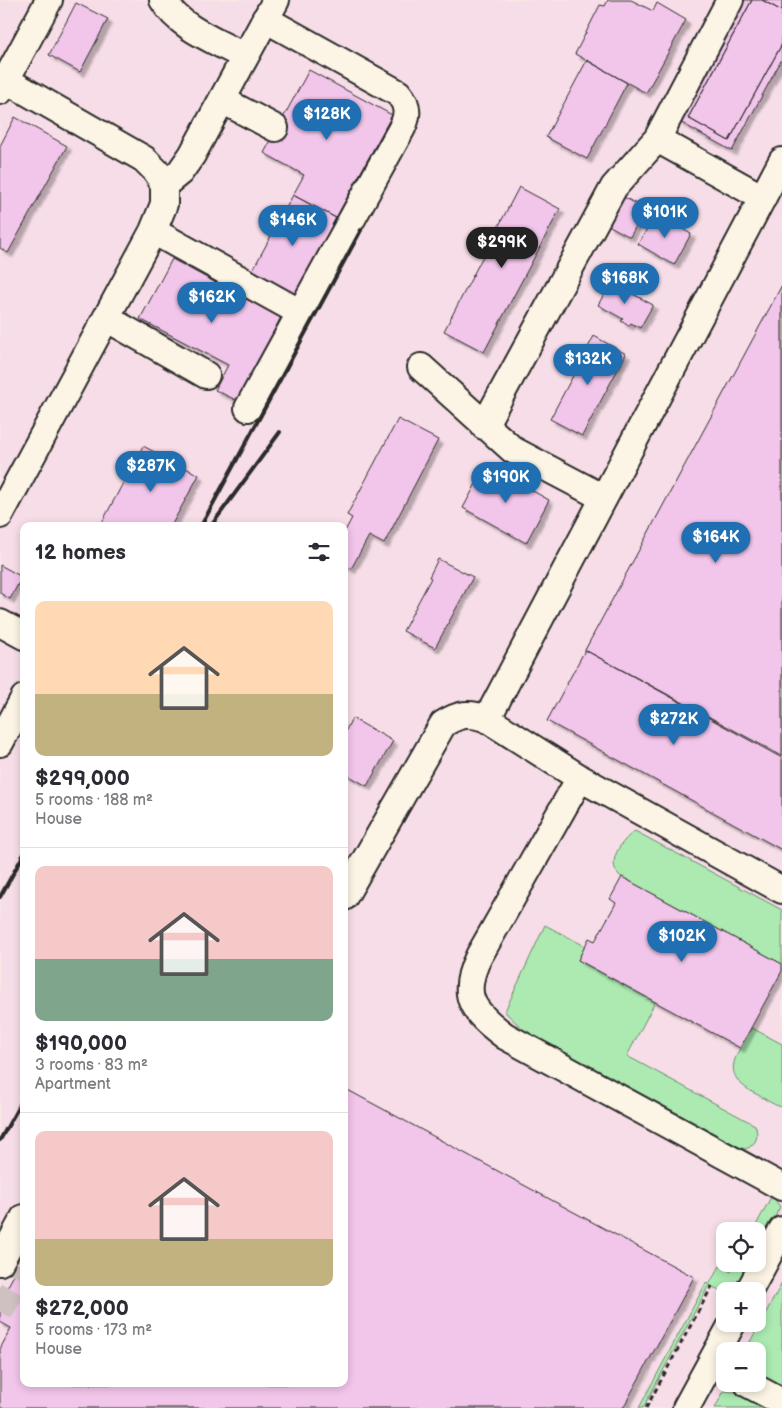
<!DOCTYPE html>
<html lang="en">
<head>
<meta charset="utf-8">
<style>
	:root { --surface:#fff; --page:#f7f7f7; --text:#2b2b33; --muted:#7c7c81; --line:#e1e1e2; --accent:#1f6fb2 }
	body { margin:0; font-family:"Balsamiq Sans",sans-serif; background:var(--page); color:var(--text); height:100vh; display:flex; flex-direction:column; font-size:19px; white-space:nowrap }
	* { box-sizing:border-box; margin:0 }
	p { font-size:16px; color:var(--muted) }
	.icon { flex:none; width:28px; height:28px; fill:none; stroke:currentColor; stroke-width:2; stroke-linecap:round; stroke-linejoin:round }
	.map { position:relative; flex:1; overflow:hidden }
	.side { position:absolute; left:20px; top:522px; width:328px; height:865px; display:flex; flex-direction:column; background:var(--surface); border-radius:10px; box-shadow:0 2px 8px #0003 }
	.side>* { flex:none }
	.buttons { position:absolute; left:716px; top:1222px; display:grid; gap:10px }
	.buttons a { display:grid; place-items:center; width:50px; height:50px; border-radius:10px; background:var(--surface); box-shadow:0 2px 8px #0003; font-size:25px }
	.price { position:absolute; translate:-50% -42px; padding:0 11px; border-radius:18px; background:var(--accent); color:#fff; font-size:16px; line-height:32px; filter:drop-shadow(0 1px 2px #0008) }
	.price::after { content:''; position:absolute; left:50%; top:30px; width:15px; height:11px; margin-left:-8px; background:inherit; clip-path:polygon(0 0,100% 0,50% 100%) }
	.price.selected { background:#222; color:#fff }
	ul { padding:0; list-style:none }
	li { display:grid; align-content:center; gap:10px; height:265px; padding:0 15px }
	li+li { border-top:1px solid var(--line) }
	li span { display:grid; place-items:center; height:155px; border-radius:10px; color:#555 }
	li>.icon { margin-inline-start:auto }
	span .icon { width:90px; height:90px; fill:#fffc; stroke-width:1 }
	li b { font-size:21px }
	h2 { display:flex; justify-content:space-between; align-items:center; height:60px; padding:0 15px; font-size:21px }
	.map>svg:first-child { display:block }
	.built { fill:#f7dde7; fill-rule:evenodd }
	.green { fill:#aceab1; stroke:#6c8a6e }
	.building { fill:#f2c5ea; stroke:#2b2b2b; filter:url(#shadow) }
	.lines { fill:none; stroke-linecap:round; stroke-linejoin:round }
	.minor-tunnel { stroke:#d0c1c1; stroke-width:26; stroke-dasharray:26 13; stroke-linecap:butt }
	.minor-casing { stroke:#2b2b2b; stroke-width:30 }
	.path { stroke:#2b2b2b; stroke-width:3; stroke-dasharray:5 4; stroke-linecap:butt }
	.minor { stroke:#fcf5e5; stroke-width:26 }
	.rail { stroke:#2b2b2b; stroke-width:4 }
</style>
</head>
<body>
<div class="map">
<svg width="782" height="1408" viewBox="0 0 782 1408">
	<defs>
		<filter id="shadow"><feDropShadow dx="4.5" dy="4.5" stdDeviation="1" flood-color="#0004"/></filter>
	</defs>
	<rect width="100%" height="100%" fill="#f9e7e6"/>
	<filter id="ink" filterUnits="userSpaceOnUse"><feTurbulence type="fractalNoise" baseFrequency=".02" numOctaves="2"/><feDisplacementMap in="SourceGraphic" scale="10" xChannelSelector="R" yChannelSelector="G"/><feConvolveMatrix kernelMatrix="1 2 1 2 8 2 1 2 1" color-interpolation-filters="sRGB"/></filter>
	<g filter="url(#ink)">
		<path class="built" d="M0 0H782V1408H0ZM24 526H344V1384H24ZM725 1231H758V1264H725ZM725 1291H758V1324H725ZM725 1351H758V1384H725Z"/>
		<path class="green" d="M635 831 782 910V964L620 876C605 862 622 840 635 831Z
			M545 925 585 946 578 960 655 1002 627 1056 755 1125C759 1136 757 1144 746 1149L731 1145 528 1034 507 1014 505 1011Z
			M752 1028 782 1044V1107C772 1105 763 1097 754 1093 718 1073 737 1055 752 1028Z
			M772 1195 780 1207 758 1249V1231H753Z
			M735 1264H749L734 1291 725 1293 709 1285 643 1408H639L706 1283 709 1284 720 1266 731 1272Z
			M782 1283V1392L758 1379V1351H745Z
			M724 1391 744 1393 770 1408H715Z"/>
		<path class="building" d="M608 0H631L653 11 657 3 686 20 646 93 575 54 600 5 605 6Z
			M743 0H752L688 118 729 141 782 44V59L732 151 678 121Z
			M752 0H762L782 11V44L729 141 688 118Z
			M762 0H782V11Z
			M76 3 108 19 80 72 49 55Z
			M587 60 627 83 587 159 546 137Z
			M309 70 392 115 336 218 293 195 304 175 264 153Z
			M15 117 67 146 8 253 0 248V146Z
			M519 187 560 209 484 352 444 331Z
			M293 195 336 218 293 299 250 275Z
			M624 197 645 209 630 237 608 225Z
			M656 214 691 234 674 265 638 244Z
			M172 259 216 283 209 296 230 307 237 294 281 317 238 401 215 390 228 365 140 319Z
			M611 282 653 305 640 328 631 323 629 326 621 321 623 319 598 305Z
			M782 285V756L585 650Z
			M594 336 626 354 582 436 550 419Z
			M398 419 438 440 384 544 369 536 351 569 344 565V533L352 518 347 515Z
			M143 446 199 475 171 526H100Z
			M486 465 549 500 526 543 463 508Z
			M438 559 473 577 435 648 403 631 431 578 429 577Z
			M0 565 22 577 10 599 0 593Z
			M585 650 782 758V850L547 721Z
			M352 718 393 741 367 786 344 773V734Z
			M622 877 782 964V971L740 1048 578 960 589 938 595 941 616 903 610 899Z
			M344 1088 694 1277 623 1408H0V1349L11 1328 0 1322V1301L24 1256V1384H344Z"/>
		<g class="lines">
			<path class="minor-tunnel" d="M0 1312 24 1268"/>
			<g class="minor-casing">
				<path id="minor" d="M163 0C180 29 217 41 245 57
					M6 80 144 159 157 172 164 185
					M0 91 49 0
					M222 100 275 128
					M657 139 763 198
					M153 231 301 313
					M106 318 206 375
					M421 367 513 450 604 498
					M248 408 402 128C409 114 408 104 398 93L265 19
					M484 426 614 187 657 139 730 0
					M0 515 153 231 164 204V185L180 172 192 155 276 0
					M0 623 24 636
					M487 719 580 778 782 890
					M0 743 24 698
					M580 778 479 956C459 996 472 1011 505 1036L782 1187
					M344 897 443 724C459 714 469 712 487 719L782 161
					M0 1262 24 1218
					M749 1291 782 1230
					M748 1384 782 1402
					M686 1408 732 1324"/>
			</g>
			<path class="path" d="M646 1408 712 1286"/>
			<use href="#minor" class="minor"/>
			<path class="rail" d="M201 526 361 230
				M211 526 280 432
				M0 897 24 854
				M0 1140 24 1097"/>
		</g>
	</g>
</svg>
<div class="buttons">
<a><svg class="icon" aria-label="locate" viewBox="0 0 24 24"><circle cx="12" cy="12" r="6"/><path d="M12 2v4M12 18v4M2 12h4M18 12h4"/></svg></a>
<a>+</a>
<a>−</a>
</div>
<b class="price" style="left:327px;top:141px">$128K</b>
<b class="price" style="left:665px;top:239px">$101K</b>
<b class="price" style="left:293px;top:247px">$146K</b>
<b class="price selected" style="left:502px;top:269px">$299K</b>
<b class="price" style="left:625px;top:305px">$168K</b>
<b class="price" style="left:212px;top:324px">$162K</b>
<b class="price" style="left:588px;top:386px">$132K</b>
<b class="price" style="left:151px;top:493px">$287K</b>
<b class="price" style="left:506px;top:504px">$190K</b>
<b class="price" style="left:716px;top:564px">$164K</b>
<b class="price" style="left:674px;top:746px">$272K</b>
<b class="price" style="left:682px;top:963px">$102K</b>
<section class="side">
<h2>12 homes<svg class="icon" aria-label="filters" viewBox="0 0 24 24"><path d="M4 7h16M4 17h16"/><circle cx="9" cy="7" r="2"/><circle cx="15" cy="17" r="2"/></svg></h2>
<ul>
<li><span style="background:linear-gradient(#ffd9b3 60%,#c2b280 0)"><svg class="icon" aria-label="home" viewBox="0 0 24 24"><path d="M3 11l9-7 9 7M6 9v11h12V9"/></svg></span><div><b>$299,000</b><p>5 rooms · 188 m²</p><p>House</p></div></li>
<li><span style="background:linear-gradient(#f6c9c9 60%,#7fa58c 0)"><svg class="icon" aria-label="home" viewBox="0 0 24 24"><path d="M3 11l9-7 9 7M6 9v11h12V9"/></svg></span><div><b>$190,000</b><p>3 rooms · 83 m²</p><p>Apartment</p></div></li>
<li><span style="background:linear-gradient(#f6c9c9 70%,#c2b280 0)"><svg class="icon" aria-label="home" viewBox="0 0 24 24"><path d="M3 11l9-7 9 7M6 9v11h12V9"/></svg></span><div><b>$272,000</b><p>5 rooms · 173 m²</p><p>House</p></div></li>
</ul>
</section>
</div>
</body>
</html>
